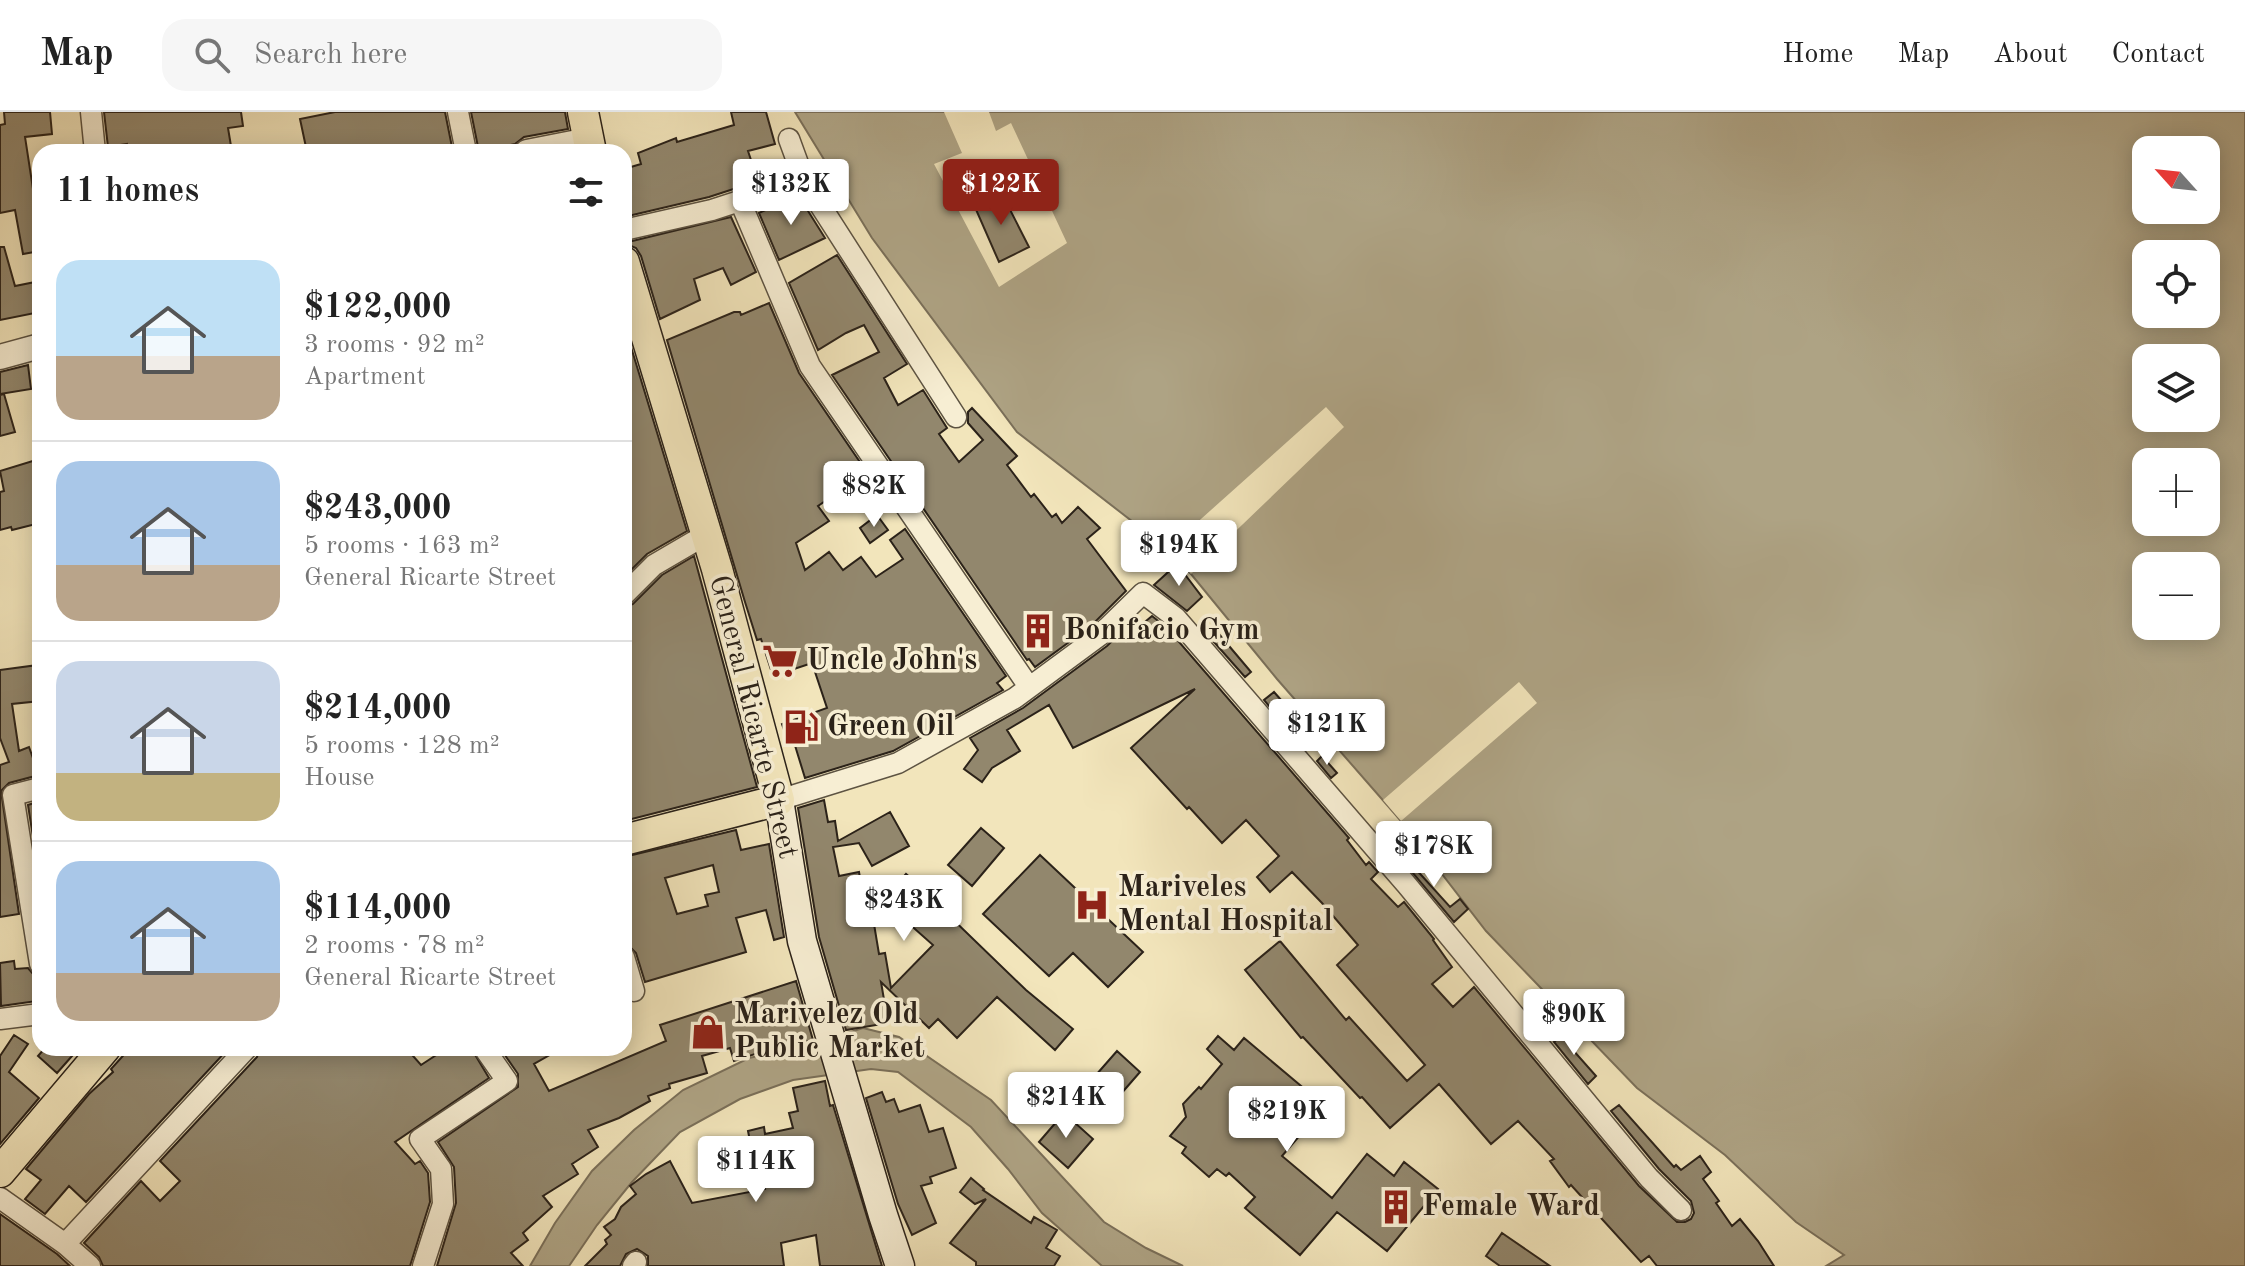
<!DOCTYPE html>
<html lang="en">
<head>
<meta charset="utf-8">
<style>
	:root { --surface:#fff; --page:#f6f6f6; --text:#222; --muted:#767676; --line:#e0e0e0; --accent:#8f2418 }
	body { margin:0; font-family:"Old Standard TT",serif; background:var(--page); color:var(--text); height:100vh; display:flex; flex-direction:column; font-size:30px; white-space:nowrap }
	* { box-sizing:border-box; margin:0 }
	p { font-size:26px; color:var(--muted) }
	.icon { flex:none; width:44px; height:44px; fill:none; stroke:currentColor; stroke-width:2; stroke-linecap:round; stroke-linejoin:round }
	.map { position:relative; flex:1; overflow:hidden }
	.sheet { position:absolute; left:32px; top:32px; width:600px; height:912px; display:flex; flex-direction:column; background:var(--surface); border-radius:24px; box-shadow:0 4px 20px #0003 }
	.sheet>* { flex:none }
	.needle { width:52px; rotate:297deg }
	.controls { position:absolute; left:2132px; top:24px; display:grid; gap:16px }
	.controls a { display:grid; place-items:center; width:88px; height:88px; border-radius:16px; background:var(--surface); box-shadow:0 4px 20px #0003; font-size:40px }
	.price { position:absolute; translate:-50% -68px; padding:0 18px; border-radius:8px; background:#fff; color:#222; font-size:26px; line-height:52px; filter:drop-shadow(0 2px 4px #0008) }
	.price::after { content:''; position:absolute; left:50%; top:48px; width:24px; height:18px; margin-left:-12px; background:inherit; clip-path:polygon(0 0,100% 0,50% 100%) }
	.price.current { background:var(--accent); color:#fff }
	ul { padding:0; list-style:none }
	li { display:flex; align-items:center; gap:24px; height:200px; padding:0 24px }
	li+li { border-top:2px solid var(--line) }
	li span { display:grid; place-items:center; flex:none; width:224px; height:160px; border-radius:24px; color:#555 }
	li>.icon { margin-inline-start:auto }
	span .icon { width:96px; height:96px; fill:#fffc; stroke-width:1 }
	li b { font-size:34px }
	h2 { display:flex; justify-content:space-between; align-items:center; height:96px; padding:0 24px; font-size:34px }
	header { display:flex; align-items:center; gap:48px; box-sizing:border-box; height:112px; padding:0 40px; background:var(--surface); border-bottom:2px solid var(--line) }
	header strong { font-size:38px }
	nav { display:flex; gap:44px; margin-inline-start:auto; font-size:28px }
	.search { width:560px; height:72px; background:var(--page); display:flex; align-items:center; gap:20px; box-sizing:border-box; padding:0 28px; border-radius:24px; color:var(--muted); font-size:30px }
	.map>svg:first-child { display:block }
	.water { fill:#aea384; stroke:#7a6f59; stroke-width:2; fill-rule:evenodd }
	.pier { fill:#f2e5bb }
	.building { fill:#92876d; stroke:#2b2219; stroke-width:2; fill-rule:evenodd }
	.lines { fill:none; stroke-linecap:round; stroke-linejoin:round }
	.minor-casing { stroke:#5d5342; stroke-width:23 }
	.tertiary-casing { stroke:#5d5342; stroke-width:27 }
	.secondary-casing { stroke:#2b2219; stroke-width:31 }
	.primary-casing { stroke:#2b2219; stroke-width:33 }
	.minor { stroke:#f7eed3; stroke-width:20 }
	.tertiary { stroke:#f7eed3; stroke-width:24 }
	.secondary { stroke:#f7eed3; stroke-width:28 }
	.primary { stroke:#f2e5bb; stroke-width:30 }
	.labels { text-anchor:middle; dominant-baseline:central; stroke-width:7; stroke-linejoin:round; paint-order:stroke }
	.poi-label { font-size:30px; font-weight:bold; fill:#2b2219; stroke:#f7eed3; text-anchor:start }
	.street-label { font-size:30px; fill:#2b2219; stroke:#f7eed3 }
</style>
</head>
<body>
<header>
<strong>Map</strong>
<div class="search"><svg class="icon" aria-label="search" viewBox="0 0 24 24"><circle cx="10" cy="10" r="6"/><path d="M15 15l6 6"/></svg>Search here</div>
<nav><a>Home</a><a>Map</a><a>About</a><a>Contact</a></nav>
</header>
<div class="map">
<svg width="2245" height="1154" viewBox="0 0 2245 1154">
	<rect width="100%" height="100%" fill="#f2e5bb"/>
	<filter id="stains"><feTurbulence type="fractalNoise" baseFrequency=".0025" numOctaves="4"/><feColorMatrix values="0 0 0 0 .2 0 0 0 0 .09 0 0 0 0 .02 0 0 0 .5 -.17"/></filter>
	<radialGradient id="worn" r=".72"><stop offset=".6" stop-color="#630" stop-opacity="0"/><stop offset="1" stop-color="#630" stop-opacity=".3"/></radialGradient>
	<path class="water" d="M795 0H2245V1154H1826L1844 1143 1796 1110 1725 1043 1637 976 1486 819 1401 709 1277 567 1191 462 1164 434 1017 320 872 126ZM2146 38H2206V98H2146ZM2146 142H2206V202H2146ZM2146 246H2206V306H2146ZM2146 350H2206V410H2146ZM2146 454H2206V514H2146Z
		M863 916 899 925 991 988 1104 1110 1146 1136 1183 1154H1102L1042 1101 1008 1057 971 1015 898 960 871 957 793 968 740 987 680 1020 632 1070 597 1113 569 1154H530L555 1111 592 1059 634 1018 683 978 749 946 809 933Z"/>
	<path class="pier" d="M944 0H989L996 19 1011 11 1067 131 999 175 934 52 962 41Z
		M1326 295 1344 315 1191 462 1164 434 1182 424Z
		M1519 570 1537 591 1401 709 1383 688Z"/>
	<path class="building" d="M4 0H50L52 22 25 25 37 103H40V139L23 142 15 98 0 101V13L5 12Z
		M104 0H241L243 14 228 16 232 40H128L127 32 108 35Z
		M335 0H445L453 40H307L300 7Z
		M471 0H565L568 17 524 25 515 32 479 40Z
		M731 0H766L775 32 748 39 758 69 709 85 624 105V57L641 52 638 41 676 26 677 30 734 13Z
		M1001 80 1029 135 999 150 974 93Z
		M798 83 825 126 779 148 759 101Z
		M731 105 756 160 731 173 723 156 694 167 700 188 660 207 641 144 636 136 624 131Z
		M0 135H4L15 174 40 169V200L0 208Z
		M837 143 907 252 884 266 898 293 923 278 947 316 939 322 959 350 983 328 968 311V300L972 296 1017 344 1007 353 1031 385 1034 382 1052 405 1056 402 1062 411 1078 395 1100 416 1087 427 1126 479 1091 514 1035 555 1029 547 1027 548 832 263 879 240 864 213 846 221 818 238 789 171Z
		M769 191 799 261 877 375 861 386 850 372 818 394 829 409 796 431 805 458 829 440 843 458 861 445 876 465 903 447 890 428 905 417 1006 564 997 571 1003 578 893 639 805 666 793 627 788 629 782 612 827 596 812 551 773 564 761 527 757 528 745 490 667 228 734 200H740L741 203Z
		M624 212 687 419 647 442 624 465Z
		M28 253 31 277 0 282V260Z
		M4 282 15 320 0 324V283Z
		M36 348 40 362V411L12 418 11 415 0 418V380L4 379 0 359Z
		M877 403 888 418 870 431 860 416Z
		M694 444 757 675 624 709V496L633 492 662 463Z
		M1177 452 1202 485 1187 499 1154 473Z
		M1152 504 1167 516 1349 726 1347 728 1366 753 1369 750 1378 760 1371 767 1398 795 1404 790 1434 827 1433 828 1452 855 1432 872 1453 895 1474 875 1639 1074 1677 1110H1685L1691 1107 1694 1101 1691 1089 1659 1057 1611 999 1619 993 1674 1055 1676 1053 1681 1058 1700 1044 1711 1060 1703 1067 1719 1089 1716 1091 1732 1114 1740 1107 1758 1129 1774 1154H1657L1649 1144 1641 1150 1571 1073 1569 1075 1550 1049 1554 1047 1518 1009 1491 1032 1439 972 1390 1016 1362 985 1360 986 1303 925 1301 926 1245 858 1280 829 1346 908 1349 905 1407 969 1425 953 1337 853 1358 833 1322 791 1292 760 1270 780 1257 765 1279 744 1246 708 1222 731 1189 695 1187 697 1131 636 1195 577 1073 636 1049 593 1007 618 1020 639 992 656 982 670 964 657 978 638 970 626 1023 596 1107 534 1135 507 1140 514Z
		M1213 515 1251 560 1245 565 1206 521Z
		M38 553 40 589 12 592 19 639 29 635 39 663 9 671 1 679 19 802 0 805V653L9 650 0 626V558Z
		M1274 580 1289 597 1279 606 1264 588Z
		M1322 644 1337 661 1331 666 1317 649Z
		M824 688 828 710 835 709 838 729 890 700 909 734 872 754 859 731 833 735 839 764 859 760 867 806 872 800 879 842 885 841 891 876 933 833 898 802 906 792 891 779 906 762 942 793 940 795 1026 878 1073 917 1055 938 997 885 957 926 938 907 929 916 881 870 888 911 846 918 819 825 798 696Z
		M40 689V770L28 693Z
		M981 716 1004 736 972 774 948 753Z
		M736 718 741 738 769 732 784 825 774 828 766 798 736 806 746 840 645 870 636 841 627 832 624 818V745ZM713 753 719 780 705 783 708 794 677 802 665 766Z
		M1394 733 1403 742 1405 740 1415 752 1413 754 1450 795 1460 787 1468 797 1454 810 1391 735Z
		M1040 743 1143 840 1108 875 1073 841 1049 864 983 802Z
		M14 849 15 857 28 856 34 863 37 889 1 894 0 851Z
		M796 869 813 928 767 938 734 949 730 936 702 944 707 961 669 972 670 976 648 984 650 989 619 1006 588 1018 598 1035 572 1052 578 1062 543 1084 552 1095 523 1121 528 1128 511 1141 523 1154H437L456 1091 454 1055 438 1030 518 975V962L500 936H562L534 952 549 979 666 929 660 913Z
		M1566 920 1577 934 1572 937 1596 964 1588 972 1554 930Z
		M14 923 28 932 9 960 39 986 0 1032V944Z
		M1218 924 1234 938 1244 926 1325 994 1282 1044 1332 1086 1367 1042 1394 1064 1404 1050 1438 1077 1387 1139 1337 1100 1300 1143 1245 1096 1255 1085 1229 1061 1226 1064 1217 1057 1209 1065 1182 1041 1186 1035 1170 1024 1186 1005 1183 992 1199 975 1201 977 1222 952 1207 937Z
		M45 936H63L72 944 57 961 38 944Z
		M130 936H229L86 1090 69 1074 45 1102 25 1087 41 1068 26 1057 89 982 113 960 111 957Z
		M260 936H406L421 953 447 936H471L489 966 395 1030 415 1052 420 1049 428 1061 430 1090 410 1154H103L99 1145 84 1131 141 1069 160 1089 180 1069 160 1049 257 945Z
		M1117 939 1140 960 1113 991 1089 971Z
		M825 969 830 994 833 993 882 1154H820L816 1123 781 1131 784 1154H648V1144L637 1137 626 1142 620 1154H585L607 1132 605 1128 611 1123 604 1115 615 1107 621 1095 636 1082 630 1074 646 1062 670 1049 692 1091 765 1077 758 1043 746 1046 742 1031 750 1029 748 1019 764 1015 765 1022 793 1016 789 1001 798 999 793 976Z
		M882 980 886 990 894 987 899 1000 920 993 929 1020 943 1016 956 1056 930 1065 932 1071 921 1074 936 1111 912 1123 898 1092 866 986Z
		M1064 1001 1093 1027 1068 1056 1039 1030Z
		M971 1066 984 1077 983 1078 1031 1111 1034 1105 1057 1118 1046 1136 1060 1144 1054 1154H976V1150L950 1131 986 1087 975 1092 960 1080Z
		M0 1102 57 1142 70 1154H0Z
		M1502 1121 1550 1154H1500L1486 1144Z"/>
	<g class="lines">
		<g class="minor-casing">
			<path id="minor" d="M91 0 95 40
				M458 0 466 40
				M789 27 804 68 956 305
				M740 89 810 254 1029 575
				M624 118 712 98 804 68
				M624 483 654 453 707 422
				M40 676 13 683 40 852
				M779 688 898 651 1015 586 1099 524 1143 481 1176 506 1406 772 1649 1066 1681 1098
				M624 845 634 879
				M0 907 40 902
				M0 1086 65 1132 90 1154
				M65 1132 247 936
				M423 1154 443 1092 441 1057 420 1027 507 969 484 936
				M633 1154 636 1150"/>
		</g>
		<g class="tertiary-casing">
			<path id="tertiary" d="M527 40 588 28
				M0 245 40 234"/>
		</g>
		<g class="secondary-casing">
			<path id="secondary" d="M779 688 802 829 883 1103 900 1154"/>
		</g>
		<g class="primary-casing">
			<path id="primary" d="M583 0 591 40
				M624 150 717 457 779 688 624 728
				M0 1060 105 936"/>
		</g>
		<use href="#minor" class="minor"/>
		<use href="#tertiary" class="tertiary"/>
		<use href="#secondary" class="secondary"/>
		<use href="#primary" class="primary"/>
	</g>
	<defs>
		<g id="building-bare" transform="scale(2.76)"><path d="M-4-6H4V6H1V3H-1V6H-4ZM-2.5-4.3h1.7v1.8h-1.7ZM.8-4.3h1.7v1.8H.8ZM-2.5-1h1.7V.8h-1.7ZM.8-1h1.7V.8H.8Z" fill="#8f2418" stroke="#f7eed3" stroke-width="2.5" paint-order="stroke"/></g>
		<g id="supermarket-bare" transform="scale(2.76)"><path d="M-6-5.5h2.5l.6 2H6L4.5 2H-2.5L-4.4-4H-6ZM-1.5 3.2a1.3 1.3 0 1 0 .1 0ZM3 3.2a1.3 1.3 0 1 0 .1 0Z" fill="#8f2418" stroke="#f7eed3" stroke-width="2.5" paint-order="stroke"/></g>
		<g id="fuel-bare" transform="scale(2.76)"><path d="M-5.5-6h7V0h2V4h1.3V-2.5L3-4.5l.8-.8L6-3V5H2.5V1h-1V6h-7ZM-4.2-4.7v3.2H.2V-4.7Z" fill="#8f2418" stroke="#f7eed3" stroke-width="2.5" paint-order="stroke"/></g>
		<g id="hospital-bare" transform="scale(2.76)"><path d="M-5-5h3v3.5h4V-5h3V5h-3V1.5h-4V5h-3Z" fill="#8f2418" stroke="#f7eed3" stroke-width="2.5" paint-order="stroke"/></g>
		<g id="shop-bare" transform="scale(2.76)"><path d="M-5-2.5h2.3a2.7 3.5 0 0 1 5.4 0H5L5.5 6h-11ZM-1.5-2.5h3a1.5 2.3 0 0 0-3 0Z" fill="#8f2418" stroke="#f7eed3" stroke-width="2.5" paint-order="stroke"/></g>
	</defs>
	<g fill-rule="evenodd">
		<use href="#building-bare" x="1038" y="519"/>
		<use href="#supermarket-bare" x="780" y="549"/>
		<use href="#fuel-bare" x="801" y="615"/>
		<use href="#hospital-bare" x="1092" y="793"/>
		<use href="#shop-bare" x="708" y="920"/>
		<use href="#building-bare" x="1396" y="1095"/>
	</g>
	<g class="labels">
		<g class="poi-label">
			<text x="1064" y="519">Bonifacio Gym</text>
			<text x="806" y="549">Uncle John's</text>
			<text x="827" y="615">Green Oil</text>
			<text x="1118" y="776">Mariveles<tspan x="1118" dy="34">Mental Hospital</tspan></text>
			<text x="734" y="903">Marivelez Old<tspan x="734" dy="34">Public Market</tspan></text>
			<text x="1422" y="1095">Female Ward</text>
		</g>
		<g class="street-label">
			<text transform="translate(753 605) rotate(76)">General Ricarte Street</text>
		</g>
	</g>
	<rect width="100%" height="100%" filter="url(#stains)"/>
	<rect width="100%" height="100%" fill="url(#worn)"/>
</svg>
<div class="controls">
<a><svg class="needle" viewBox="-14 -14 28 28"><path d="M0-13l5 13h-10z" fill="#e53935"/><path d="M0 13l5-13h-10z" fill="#767676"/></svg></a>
<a><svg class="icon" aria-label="locate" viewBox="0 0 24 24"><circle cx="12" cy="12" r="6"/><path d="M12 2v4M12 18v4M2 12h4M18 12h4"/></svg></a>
<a><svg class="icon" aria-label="layers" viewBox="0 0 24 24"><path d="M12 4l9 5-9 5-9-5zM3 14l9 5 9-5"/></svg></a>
<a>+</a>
<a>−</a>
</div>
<b class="price" style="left:791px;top:115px">$132K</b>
<b class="price current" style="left:1001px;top:115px">$122K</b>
<b class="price" style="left:874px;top:417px">$82K</b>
<b class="price" style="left:1179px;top:476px">$194K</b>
<b class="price" style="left:1327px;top:655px">$121K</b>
<b class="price" style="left:1434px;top:777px">$178K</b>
<b class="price" style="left:904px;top:831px">$243K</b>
<b class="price" style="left:1574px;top:945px">$90K</b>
<b class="price" style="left:1066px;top:1028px">$214K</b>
<b class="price" style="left:1287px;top:1042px">$219K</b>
<b class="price" style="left:756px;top:1092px">$114K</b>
<section class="sheet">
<h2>11 homes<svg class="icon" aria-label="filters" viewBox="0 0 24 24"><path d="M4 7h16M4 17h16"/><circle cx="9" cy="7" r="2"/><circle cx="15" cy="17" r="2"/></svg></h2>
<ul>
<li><span style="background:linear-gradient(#bfe0f5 60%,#b9a48a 0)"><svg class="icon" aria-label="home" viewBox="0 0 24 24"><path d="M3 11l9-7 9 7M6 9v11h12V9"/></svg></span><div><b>$122,000</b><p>3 rooms · 92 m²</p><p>Apartment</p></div></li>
<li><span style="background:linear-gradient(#a9c7e8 65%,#b9a48a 0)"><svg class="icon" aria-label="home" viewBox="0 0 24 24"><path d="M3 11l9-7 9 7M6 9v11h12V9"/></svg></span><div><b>$243,000</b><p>5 rooms · 163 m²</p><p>General Ricarte Street</p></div></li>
<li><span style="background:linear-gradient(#c9d6e8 70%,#c2b280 0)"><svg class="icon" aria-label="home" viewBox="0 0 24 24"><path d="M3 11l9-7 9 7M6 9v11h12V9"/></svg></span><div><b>$214,000</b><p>5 rooms · 128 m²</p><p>House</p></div></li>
<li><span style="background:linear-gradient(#a9c7e8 70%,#b9a48a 0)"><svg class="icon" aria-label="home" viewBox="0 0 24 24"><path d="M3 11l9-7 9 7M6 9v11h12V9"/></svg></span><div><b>$114,000</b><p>2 rooms · 78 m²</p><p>General Ricarte Street</p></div></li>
</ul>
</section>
</div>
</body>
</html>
